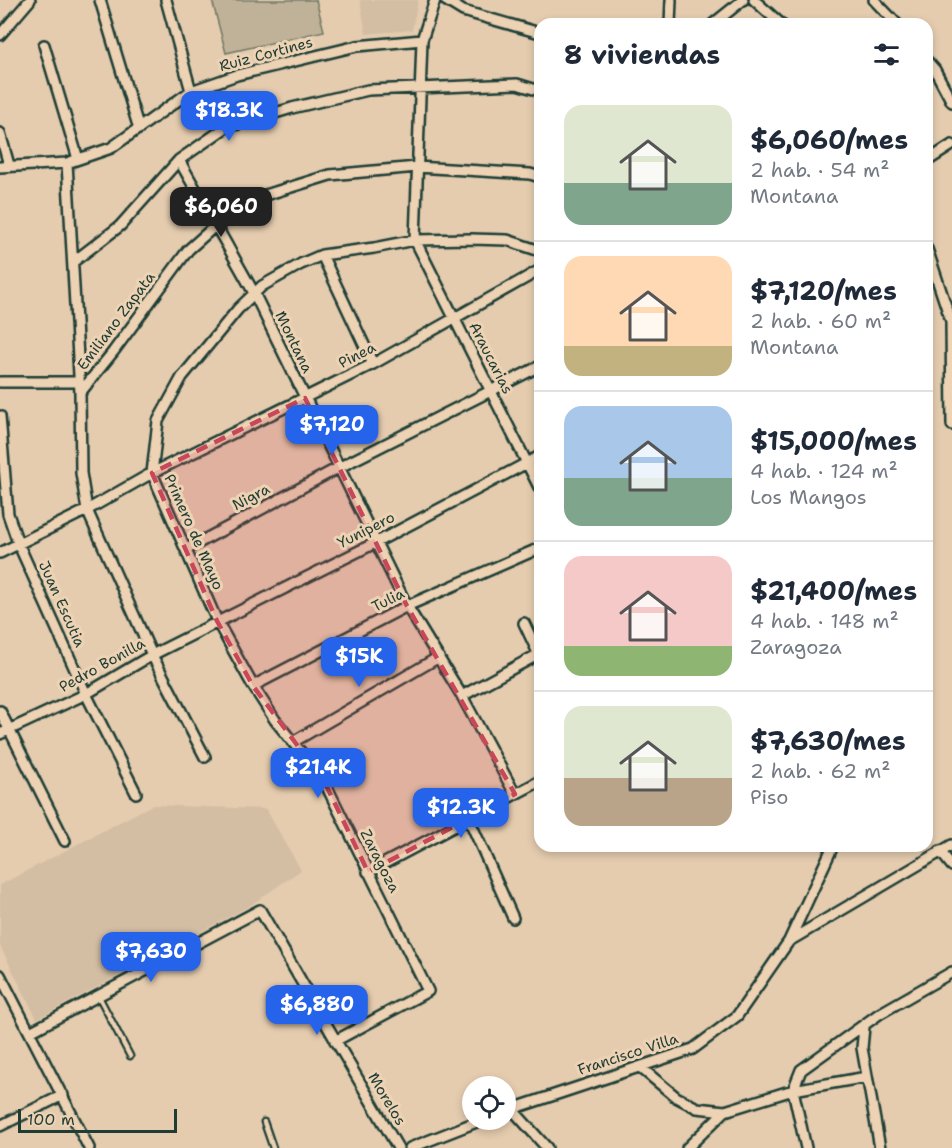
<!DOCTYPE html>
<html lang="es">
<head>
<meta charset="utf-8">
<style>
	:root { --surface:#fff; --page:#f2f2f3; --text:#1f2937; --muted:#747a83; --line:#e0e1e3; --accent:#2563eb }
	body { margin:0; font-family:"Shantell Sans",sans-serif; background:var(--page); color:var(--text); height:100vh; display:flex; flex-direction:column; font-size:22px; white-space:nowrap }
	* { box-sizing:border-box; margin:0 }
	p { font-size:20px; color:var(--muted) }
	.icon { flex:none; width:33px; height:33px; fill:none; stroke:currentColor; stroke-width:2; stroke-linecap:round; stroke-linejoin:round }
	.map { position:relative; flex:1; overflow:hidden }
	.sheet { position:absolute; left:534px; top:18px; width:399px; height:834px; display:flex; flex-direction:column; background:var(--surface); border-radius:18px; box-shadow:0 3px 9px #0003 }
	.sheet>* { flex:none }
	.tools { position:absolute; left:462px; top:1076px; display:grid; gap:12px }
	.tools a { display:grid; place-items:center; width:54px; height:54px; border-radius:50%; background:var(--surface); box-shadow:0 3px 9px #0003; font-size:30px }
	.scale { position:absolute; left:18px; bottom:15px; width:159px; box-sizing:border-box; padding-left:6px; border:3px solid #1f3d34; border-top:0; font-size:16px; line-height:21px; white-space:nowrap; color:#1f3d34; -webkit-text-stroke:4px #edd2b4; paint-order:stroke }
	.price { position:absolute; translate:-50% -51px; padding:0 14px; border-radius:12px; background:var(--accent); color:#fff; font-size:20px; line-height:39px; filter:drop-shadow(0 2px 3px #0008) }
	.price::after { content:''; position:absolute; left:50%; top:36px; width:18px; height:14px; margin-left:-9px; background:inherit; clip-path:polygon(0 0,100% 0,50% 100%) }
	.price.selected { background:#222; color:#fff }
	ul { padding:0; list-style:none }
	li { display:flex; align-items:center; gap:18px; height:150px; padding:0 30px }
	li+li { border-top:2px solid var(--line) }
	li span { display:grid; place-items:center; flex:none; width:168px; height:120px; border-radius:18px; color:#555 }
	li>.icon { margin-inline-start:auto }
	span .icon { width:72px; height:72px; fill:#fffc; stroke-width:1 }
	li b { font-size:26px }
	h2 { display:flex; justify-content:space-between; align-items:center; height:72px; padding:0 30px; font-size:26px }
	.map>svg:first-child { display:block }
	.built { fill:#d3bea4 }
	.green { fill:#c0b298; stroke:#707866; stroke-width:1.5 }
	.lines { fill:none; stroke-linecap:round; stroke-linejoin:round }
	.service-casing { stroke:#1f3d34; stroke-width:9 }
	.minor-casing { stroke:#1f3d34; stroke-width:14 }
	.service { stroke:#edd2b4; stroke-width:4.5 }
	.minor { stroke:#edd2b4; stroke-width:9 }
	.marked { fill:#c84859; fill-opacity:0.2; stroke:#c84859; stroke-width:4.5; stroke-dasharray:12 8; stroke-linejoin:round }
	.labels { text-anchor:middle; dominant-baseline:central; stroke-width:6; stroke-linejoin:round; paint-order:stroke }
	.street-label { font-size:15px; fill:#1f3d34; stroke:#edd2b4 }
</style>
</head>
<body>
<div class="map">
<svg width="952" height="1148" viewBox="0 0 952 1148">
	<rect width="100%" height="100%" fill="#e5ccaf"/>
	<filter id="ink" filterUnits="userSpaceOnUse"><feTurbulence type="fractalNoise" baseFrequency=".0167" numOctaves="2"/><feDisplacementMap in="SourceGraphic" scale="12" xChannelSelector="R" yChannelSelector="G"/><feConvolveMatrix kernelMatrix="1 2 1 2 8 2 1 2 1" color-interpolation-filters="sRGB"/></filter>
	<g filter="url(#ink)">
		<path class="built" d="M360 0H418L412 30 366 34Z
			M152 805 266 809 301 870 248 907 37 1019 0 946V885Z"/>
		<path class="green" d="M212 0H316L324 31 226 53Z"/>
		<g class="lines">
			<g class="service-casing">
				<path id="service" d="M98 995 130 1056
					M264 1122 273 1148"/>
			</g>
			<g class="minor-casing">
				<path id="minor" d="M100 0 139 129
					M166 0 191 91
					M435 0 422 40 415 240 540 489
					M445 0 463 11 540 33
					M754 0 781 24
					M874 0 897 24
					M670 24 671 0
					M713 24 743 0
					M0 35 30 0
					M44 45 78 159
					M927 61 935 70 952 102
					M0 133 9 165
					M179 160 254 293 407 606 462 696 515 794
					M927 161 952 145
					M67 163 80 393 81 473 87 510 152 655 205 757
					M0 167 67 163 111 148 191 91 237 75 357 46 422 40
					M927 249 951 321 952 425
					M322 255 373 364
					M73 262 120 226 179 160 225 128 292 108 368 90 517 84 540 91
					M0 382H79
					M80 393 113 352 188 250 215 226 259 197 330 175 417 167 530 174 540 177
					M0 416 8 514 18 543 86 694 136 793
					M187 549 338 468 540 366
					M0 553 87 510 152 473 373 364 540 270
					M524 623 540 657
					M253 686 407 606 540 548
					M462 696 539 654
					M0 711 65 841
					M0 734 86 694 152 655 375 543 540 456
					M293 742 439 657
					M469 819 513 918
					M940 851 952 866
					M368 872 540 781
					M789 941 952 845
					M0 975 89 1148
					M864 1027 862 1048 880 1148
					M30 1032 260 910 398 1148
					M335 1041 428 991 324 781 275 720 253 686 217 621 152 473 158 421 182 377 238 309 262 286 301 264 322 255 374 248 415 240 471 239 507 240 540 251
					M640 1067 676 1097 697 1108 725 1111
					M512 1109 547 1148
					M506 1111 693 1049 737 1016 789 941 833 846
					M0 1126 63 1095
					M410 1148 484 1119
					M687 1148 725 1111 793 1090 867 1077
					M806 1148 793 1090 801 1070 879 1014 952 972"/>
			</g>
			<use href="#service" class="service"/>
			<use href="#minor" class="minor"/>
		</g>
	</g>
	<path class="marked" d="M305 398 407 606 515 794 368 872 324 781 253 686 217 621 152 473Z"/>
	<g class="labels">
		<g class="street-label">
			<text transform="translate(266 54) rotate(-15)">Ruiz Cortines</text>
			<text transform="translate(116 321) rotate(-53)">Emiliano Zapata</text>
			<text transform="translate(294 342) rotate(64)">Montana</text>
			<text transform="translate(357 355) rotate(-27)">Pinea</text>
			<text transform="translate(491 358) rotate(63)">Araucarias</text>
			<text transform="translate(251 497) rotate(-28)">Nigra</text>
			<text transform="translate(366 530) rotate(-27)">Yunipero</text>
			<text transform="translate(194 532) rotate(66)">Primero de Mayo</text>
			<text transform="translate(388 600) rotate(-27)">Tulia</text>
			<text transform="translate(62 604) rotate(66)">Juan Escutia</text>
			<text transform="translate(102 665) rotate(-29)">Pedro Bonilla</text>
			<text transform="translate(380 861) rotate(63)">Zaragoza</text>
			<text transform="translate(628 1054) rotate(-18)">Francisco Villa</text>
			<text transform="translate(387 1099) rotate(59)">Morelos</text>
		</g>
	</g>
</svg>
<div class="tools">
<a><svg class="icon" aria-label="locate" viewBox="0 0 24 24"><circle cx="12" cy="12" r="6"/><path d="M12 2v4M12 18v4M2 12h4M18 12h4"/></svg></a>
</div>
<div class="scale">100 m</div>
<b class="price" style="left:229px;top:142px">$18.3K</b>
<b class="price selected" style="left:221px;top:238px">$6,060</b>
<b class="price" style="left:332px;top:456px">$7,120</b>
<b class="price" style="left:359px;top:688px">$15K</b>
<b class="price" style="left:318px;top:799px">$21.4K</b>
<b class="price" style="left:461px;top:839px">$12.3K</b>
<b class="price" style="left:151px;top:983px">$7,630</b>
<b class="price" style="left:317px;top:1036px">$6,880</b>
<section class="sheet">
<h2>8 viviendas<svg class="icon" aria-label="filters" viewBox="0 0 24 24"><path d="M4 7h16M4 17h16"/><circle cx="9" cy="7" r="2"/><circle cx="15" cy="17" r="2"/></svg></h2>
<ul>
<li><span style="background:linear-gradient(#dfe7d0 65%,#7fa58c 0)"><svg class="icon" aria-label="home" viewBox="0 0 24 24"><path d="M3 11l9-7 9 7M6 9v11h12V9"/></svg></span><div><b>$6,060/mes</b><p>2 hab. · 54 m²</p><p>Montana</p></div></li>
<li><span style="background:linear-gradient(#ffd9b3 75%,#c2b280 0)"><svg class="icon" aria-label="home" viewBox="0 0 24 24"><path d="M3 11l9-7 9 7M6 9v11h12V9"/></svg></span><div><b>$7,120/mes</b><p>2 hab. · 60 m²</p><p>Montana</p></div></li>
<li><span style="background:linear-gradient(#a9c7e8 60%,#7fa58c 0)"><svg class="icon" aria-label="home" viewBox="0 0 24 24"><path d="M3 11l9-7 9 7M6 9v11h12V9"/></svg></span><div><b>$15,000/mes</b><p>4 hab. · 124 m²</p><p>Los Mangos</p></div></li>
<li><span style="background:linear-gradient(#f6c9c9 75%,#8fb573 0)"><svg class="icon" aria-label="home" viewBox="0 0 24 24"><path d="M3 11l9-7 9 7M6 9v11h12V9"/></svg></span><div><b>$21,400/mes</b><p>4 hab. · 148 m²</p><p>Zaragoza</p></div></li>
<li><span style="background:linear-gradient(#dfe7d0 60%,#b9a48a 0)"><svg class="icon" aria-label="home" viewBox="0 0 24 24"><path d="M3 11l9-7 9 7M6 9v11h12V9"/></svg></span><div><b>$7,630/mes</b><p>2 hab. · 62 m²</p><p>Piso</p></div></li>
</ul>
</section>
</div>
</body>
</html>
